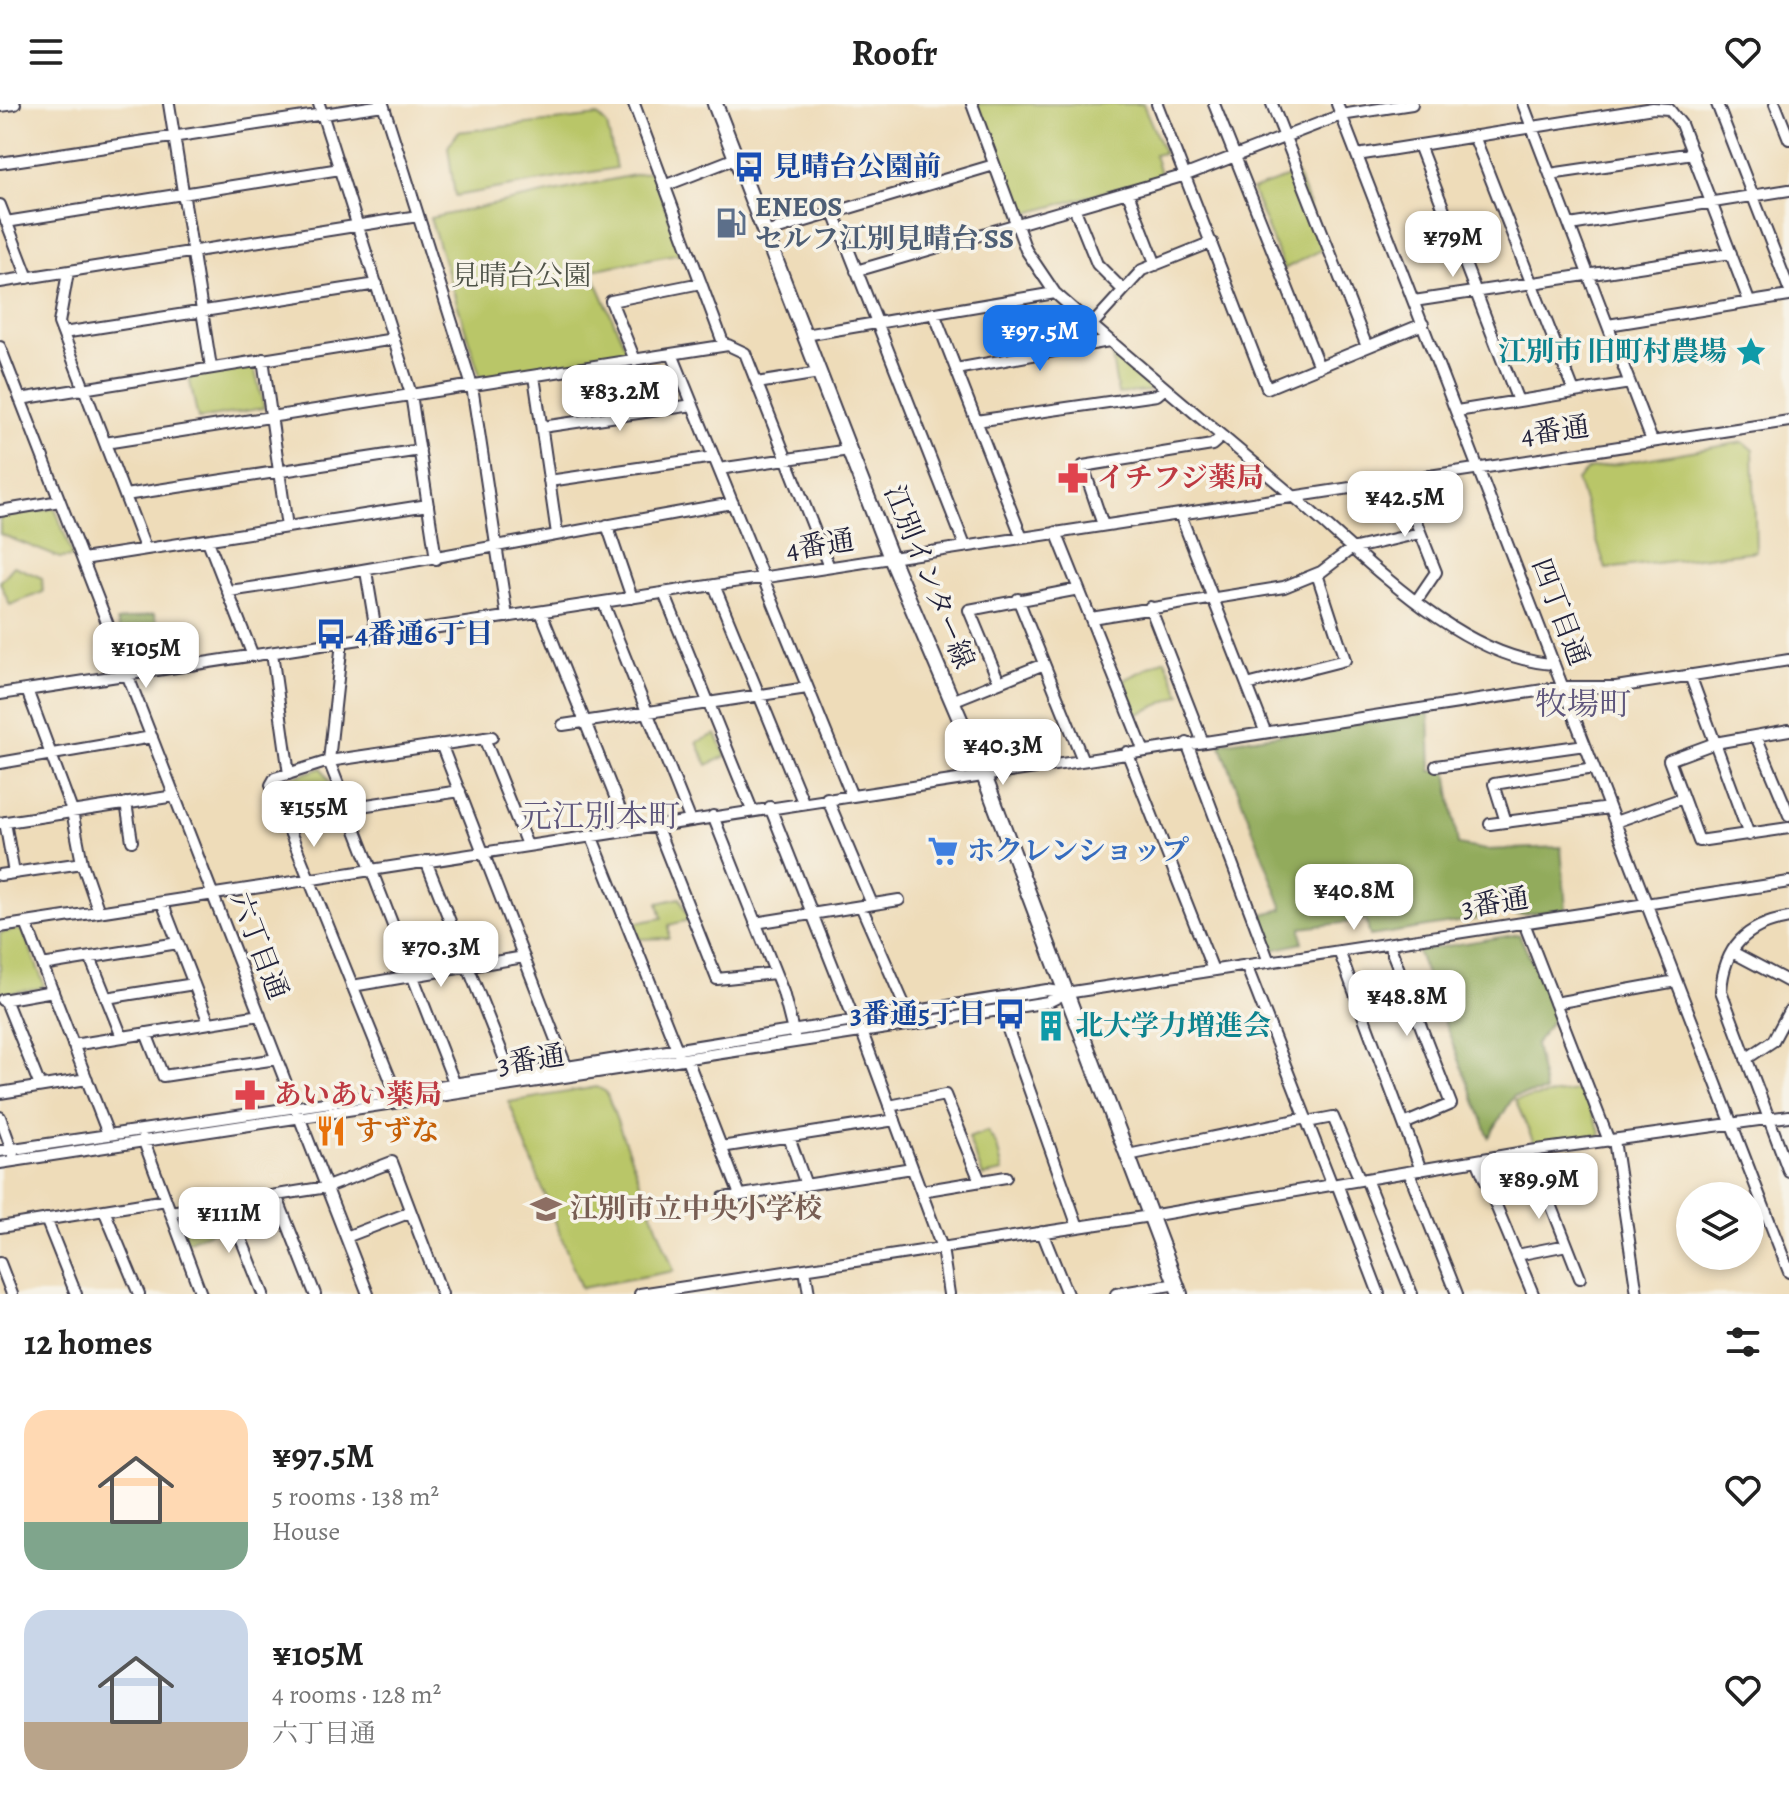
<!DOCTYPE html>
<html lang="en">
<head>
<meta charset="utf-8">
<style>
	:root { --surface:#fff; --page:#f2f2f2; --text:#222; --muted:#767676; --accent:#1a73e8 }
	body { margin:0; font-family:Alegreya,"Noto Serif JP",serif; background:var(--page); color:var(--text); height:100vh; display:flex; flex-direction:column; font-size:30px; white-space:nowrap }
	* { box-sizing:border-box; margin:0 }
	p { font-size:26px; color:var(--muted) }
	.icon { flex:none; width:44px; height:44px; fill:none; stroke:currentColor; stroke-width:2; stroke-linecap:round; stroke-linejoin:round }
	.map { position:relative; height:1190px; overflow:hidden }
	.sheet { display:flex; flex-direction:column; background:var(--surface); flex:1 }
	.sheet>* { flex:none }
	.buttons { position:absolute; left:1676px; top:1078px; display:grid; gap:16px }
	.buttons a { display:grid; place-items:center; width:88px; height:88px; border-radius:50%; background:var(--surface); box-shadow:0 4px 12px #0003; font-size:40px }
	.price { position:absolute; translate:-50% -68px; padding:0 18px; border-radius:16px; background:#fff; color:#222; font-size:26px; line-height:52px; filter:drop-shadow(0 2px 4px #0008) }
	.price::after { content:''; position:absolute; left:50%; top:48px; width:24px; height:18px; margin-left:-12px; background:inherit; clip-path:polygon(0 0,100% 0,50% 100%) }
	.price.selected { background:var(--accent); color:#fff }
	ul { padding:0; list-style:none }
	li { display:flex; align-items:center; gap:24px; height:200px; padding:0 24px }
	li span { display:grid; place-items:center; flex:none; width:224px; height:160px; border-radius:24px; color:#555 }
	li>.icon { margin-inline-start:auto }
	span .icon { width:96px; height:96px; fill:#fffc; stroke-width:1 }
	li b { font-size:34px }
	h2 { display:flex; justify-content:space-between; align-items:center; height:96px; padding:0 24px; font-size:34px }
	header { display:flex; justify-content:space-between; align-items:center; height:104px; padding:0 24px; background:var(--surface); font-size:36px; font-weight:700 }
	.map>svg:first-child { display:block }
	.green { fill:#b9c668; stroke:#6e7452; stroke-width:2 }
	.forest { fill:#92ab5c; stroke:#5a664c; stroke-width:2 }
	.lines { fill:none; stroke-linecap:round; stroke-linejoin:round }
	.minor-casing { stroke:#413e4e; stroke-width:14 }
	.major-casing { stroke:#413e4e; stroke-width:18 }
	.minor { stroke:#fff; stroke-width:10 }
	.major { stroke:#fff; stroke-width:14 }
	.labels { text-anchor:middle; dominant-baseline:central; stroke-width:7; stroke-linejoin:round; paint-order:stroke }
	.transit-label { font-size:28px; font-weight:bold; fill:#164399; stroke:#f7f3e8; text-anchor:start }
	.service-label { font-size:28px; font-weight:bold; fill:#4e5e75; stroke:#f7f3e8; text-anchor:start }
	.park-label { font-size:28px; fill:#4f5348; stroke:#f7f3e8 }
	.culture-label { font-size:28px; font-weight:bold; fill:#0d838f; stroke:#f7f3e8; text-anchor:end }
	.street-label { font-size:28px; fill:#22223b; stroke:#f7f3e8 }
	.health-label { font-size:28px; font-weight:bold; fill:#be3a42; stroke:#f7f3e8; text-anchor:start }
	.shop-label { font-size:28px; font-weight:bold; fill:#366cbe; stroke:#f7f3e8; text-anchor:start }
	.food-label { font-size:28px; font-weight:bold; fill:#c56008; stroke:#f7f3e8; text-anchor:start }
	.education-label { font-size:28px; font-weight:bold; fill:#785e54; stroke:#f7f3e8; text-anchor:start }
	.quarter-label { font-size:32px; fill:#5e567c; stroke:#f7f3e8 }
</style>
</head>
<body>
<header><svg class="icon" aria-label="menu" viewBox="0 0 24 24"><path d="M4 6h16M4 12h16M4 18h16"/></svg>Roofr<svg class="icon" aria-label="heart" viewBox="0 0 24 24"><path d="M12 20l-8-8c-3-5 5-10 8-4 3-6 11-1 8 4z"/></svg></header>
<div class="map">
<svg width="1789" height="1190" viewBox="0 0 1789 1190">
	<rect width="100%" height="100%" fill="#f7f3e8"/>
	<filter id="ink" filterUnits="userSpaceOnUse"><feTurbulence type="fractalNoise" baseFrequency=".0125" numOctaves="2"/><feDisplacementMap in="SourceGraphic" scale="16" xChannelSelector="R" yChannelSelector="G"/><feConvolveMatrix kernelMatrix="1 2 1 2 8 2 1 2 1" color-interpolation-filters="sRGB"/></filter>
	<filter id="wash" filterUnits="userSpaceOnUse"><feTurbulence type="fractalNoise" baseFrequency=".006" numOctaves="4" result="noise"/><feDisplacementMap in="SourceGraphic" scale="32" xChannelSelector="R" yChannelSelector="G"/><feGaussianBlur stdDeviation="1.8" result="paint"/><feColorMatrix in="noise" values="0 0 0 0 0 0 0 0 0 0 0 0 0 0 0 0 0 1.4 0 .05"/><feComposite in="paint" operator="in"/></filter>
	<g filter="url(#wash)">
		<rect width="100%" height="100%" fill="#eedcb9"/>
		<path class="green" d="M977 0H1143L1164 49 1154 51 1161 72 1018 112Z
			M598 12 607 21 616 64 455 92 448 43 458 28Z
			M653 67 681 149 591 166 626 245 624 250 481 275 430 114Z
			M1297 70 1325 144 1284 165 1252 86Z
			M1111 248 1121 253 1153 282 1148 287 1118 290Z
			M254 263 264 304 198 315 189 273Z
			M1743 338 1753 346 1756 447 1606 465 1577 376 1588 365Z
			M55 404 73 453 60 454 0 430V413Z
			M14 462 42 474 43 488 10 501 0 478Z
			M1165 555 1181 591 1136 611 1124 576Z
			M716 630 726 652 707 661 697 638Z
			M322 664 335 689 288 710 278 682 281 677Z
			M611 694 619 714 616 720 593 723 585 704Z
			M680 794 689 816 669 821V834L639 835 635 819 662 814 658 799Z
			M19 825 24 829 44 880 41 884 0 890V829Z
			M450 837 458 858 456 861 419 868 407 844Z
			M597 983 606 988 674 1167 581 1184 509 998Z
			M1582 986 1601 1029 1597 1034 1535 1041 1515 996Z
			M987 1027 997 1042 1003 1068 983 1072 968 1034Z
			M222 1103 231 1119 187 1138 178 1113 180 1111Z"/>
		<path class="forest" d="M154 510 161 528 123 537 117 517Z
			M1429 609 1431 667H1447L1458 741 1486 746 1561 743 1566 805 1516 811 1511 791 1473 796 1477 815 1370 832 1366 816 1301 824 1302 839 1269 847 1256 812 1283 805 1220 639Z
			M1519 830 1556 911 1535 941 1545 988 1514 992 1489 1033 1417 847Z"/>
	</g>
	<g filter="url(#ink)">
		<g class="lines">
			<g class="minor-casing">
				<path id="minor" d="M169 0 211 263
					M319 0 411 290 436 455
					M383 0 472 282 507 513
					M634 0 724 241
					M972 0 1026 146 1055 189C1133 258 1213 324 1292 391 1363 451 1458 555 1554 560
					M1157 0 1267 284 1423 220
					M1214 0 1319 263
					M1272 0 1367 243
					M1337 0 1789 1168
					M1523 0 1652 337
					M1717 0 1789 185
					M1775 0 1789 35
					M0 2 15 0
					M1474 32 1574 288
					M1419 41 1518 297
					M1357 51 1653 4 1669 5 1681 20 1749 197
					M0 59 383 1
					M1550 70 1693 49
					M664 82 736 54
					M1128 89 1156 161
					M0 101 28 174
					M1074 103 1097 160 1123 186
					M834 109 965 442
					M6 118 340 65
					M1570 121 1789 86
					M765 129 994 61
					M856 167 1186 71 1341 11 1412 0
					M68 168 59 219 145 444
					M0 178 418 112
					M1414 197 1731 149
					M934 209 1022 434
					M1608 221 1789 192
					M1091 222 1142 166 1212 138
					M63 229 377 180
					M805 231 1055 189
					M0 243 368 1190
					M672 250 851 690
					M263 255 287 423
					M635 256 611 197 701 179
					M956 265 1109 237
					M534 272 557 430
					M757 279 819 269
					M20 295 394 235
					M1457 307 1630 279
					M976 317 1157 291 1164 285
					M542 323 693 301
					M105 339 728 241 745 249 829 463
					M719 365 849 346
					M1399 375 1436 468 1417 496
					M549 377 714 353
					M125 391 420 346
					M0 407 60 397
					M1180 410 1265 627
					M607 421 632 494
					M1103 421 1083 362 1212 341 1220 334
					M1056 428 1143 645
					M208 437 253 552
					M83 455 428 401
					M366 467 377 533
					M714 481 803 698
					M229 487C398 463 564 428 733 399
					M664 489 752 706
					M1018 495 1082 654
					M603 498 690 715
					M1150 503 1202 636
					M541 508 628 725
					M1091 514 1284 483 1321 468 1351 445 1420 429
					M342 538 329 657 457 986
					M272 549 289 670
					M1690 571 1749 731
					M999 578 969 506 1079 485
					M1247 581 1345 556 1317 470
					M27 586 72 707 82 759 99 808
					M0 590 1789 317
					M952 597 1044 560
					M563 621 807 584
					M1789 626 1715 639 1669 656 1699 737 1789 724
					M1756 632 1789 711
					M484 634 527 741
					M1187 639 1269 858
					M441 640 568 967
					M1127 648 1213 866
					M0 659 152 633
					M1436 662 1585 641
					M827 694 872 800
					M126 699 132 737
					M770 703 855 918
					M347 704 460 687
					M713 712 783 888 794 931
					M5 718 14 769
					M1506 718 1494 680 1594 664
					M1615 718 1683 694
					M0 719 175 692
					M1490 720 1609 704
					M656 721 717 875 775 869
					M591 731 678 948
					M426 757 511 971
					M0 771 82 759
					M162 798 209 919
					M861 802 910 914
					M1789 814C1746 821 1724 843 1721 887L1789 1068
					M26 819 108 1030
					M755 819 899 796
					M1524 819 1609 1037
					M0 823 1563 583H1616L1789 556
					M1389 840 1451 1000 1404 1020
					M1339 847 1421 1066
					M1734 849 1789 878
					M90 853 122 933
					M42 861 178 839
					M1246 861 1332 1081
					M352 882 524 853
					M106 894 194 880
					M5 895 40 982
					M2 896 53 887
					M1555 899 1676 877
					M1001 906 1078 1123
					M862 928 942 1144 949 1190
					M146 929 163 972 277 955
					M73 941 260 911
					M687 955 740 1091
					M1746 955 1773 937 1789 907
					M0 989 87 975
					M398 994 271 681 275 674 329 657 492 633
					M889 1002 945 991 980 1077
					M0 1013 13 1049
					M1307 1018 1333 1013 1360 1076
					M789 1033 806 1081
					M143 1035 201 1190
					M1614 1036 1637 1190
					M721 1043 895 1016
					M0 1047 567 963 1047 886 1066 889 1789 778
					M1530 1047 1580 1174
					M1128 1051 1306 1014
					M1477 1056 1533 1190
					M0 1059 913 920 1048 898 1064 890
					M1409 1068 1457 1190
					M1366 1075 1412 1190
					M1337 1080 1379 1190
					M921 1087 1006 1073
					M276 1091 315 1190
					M723 1094 912 1064
					M227 1099 263 1190
					M104 1106 139 1190
					M170 1108 327 1083 392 1058 442 1190
					M46 1115 76 1190
					M0 1123 166 1096
					M1042 1128 1067 1190
					M346 1133 411 1108
					M1517 1151 1567 1141
					M0 1159 12 1190
					M805 1165 809 1190
					M640 1190 1150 1112 1530 1047 1789 1012
					M1116 1190 1177 1180"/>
			</g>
			<g class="major-casing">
				<path id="major" d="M715 0 891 454 983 669 1180 1190"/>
			</g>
			<use href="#minor" class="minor"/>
			<use href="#major" class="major"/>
		</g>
	</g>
	<defs>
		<g id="bus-bare" transform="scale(2.4)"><path d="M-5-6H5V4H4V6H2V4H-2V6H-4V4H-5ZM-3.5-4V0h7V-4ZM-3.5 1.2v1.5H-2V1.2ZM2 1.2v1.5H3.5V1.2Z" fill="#1a4fb4" stroke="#f7f3e8" stroke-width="2.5" paint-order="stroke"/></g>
		<g id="fuel-bare" transform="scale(2.4)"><path d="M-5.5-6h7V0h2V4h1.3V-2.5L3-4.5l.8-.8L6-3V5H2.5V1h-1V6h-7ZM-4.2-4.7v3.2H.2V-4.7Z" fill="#5c6f8a" stroke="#f7f3e8" stroke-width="2.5" paint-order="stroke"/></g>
		<g id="sight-bare" transform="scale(2.4)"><path d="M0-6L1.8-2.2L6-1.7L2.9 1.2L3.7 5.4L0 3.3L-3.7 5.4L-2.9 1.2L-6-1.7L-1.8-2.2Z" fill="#0f9aa8" stroke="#f7f3e8" stroke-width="2.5" paint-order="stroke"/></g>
		<g id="pharmacy-bare" transform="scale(2.4)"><path d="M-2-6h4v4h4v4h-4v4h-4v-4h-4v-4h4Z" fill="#e0444e" stroke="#f7f3e8" stroke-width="2.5" paint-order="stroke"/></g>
		<g id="supermarket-bare" transform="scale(2.4)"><path d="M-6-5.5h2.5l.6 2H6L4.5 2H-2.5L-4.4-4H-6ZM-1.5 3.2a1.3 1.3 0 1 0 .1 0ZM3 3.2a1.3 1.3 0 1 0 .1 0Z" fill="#3f7fe0" stroke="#f7f3e8" stroke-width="2.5" paint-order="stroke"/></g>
		<g id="building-bare" transform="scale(2.4)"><path d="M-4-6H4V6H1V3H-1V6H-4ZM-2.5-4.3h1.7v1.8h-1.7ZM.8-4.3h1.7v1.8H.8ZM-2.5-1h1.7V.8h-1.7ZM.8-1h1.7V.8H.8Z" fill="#0f9aa8" stroke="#f7f3e8" stroke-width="2.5" paint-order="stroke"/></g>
		<g id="restaurant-bare" transform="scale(2.4)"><path d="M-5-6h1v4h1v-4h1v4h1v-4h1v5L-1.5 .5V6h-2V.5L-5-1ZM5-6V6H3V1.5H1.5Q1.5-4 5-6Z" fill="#e8710a" stroke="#f7f3e8" stroke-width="2.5" paint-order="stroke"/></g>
		<g id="school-bare" transform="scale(2.4)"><path d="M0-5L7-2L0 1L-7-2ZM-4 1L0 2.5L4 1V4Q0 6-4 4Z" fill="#8d6e63" stroke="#f7f3e8" stroke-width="2.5" paint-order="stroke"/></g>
	</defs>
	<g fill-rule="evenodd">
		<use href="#bus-bare" x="749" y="63"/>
		<use href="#fuel-bare" x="731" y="119"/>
		<use href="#sight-bare" x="1751" y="248"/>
		<use href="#pharmacy-bare" x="1073" y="374"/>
		<use href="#bus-bare" x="331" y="530"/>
		<use href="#supermarket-bare" x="943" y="747"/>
		<use href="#bus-bare" x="1010" y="910"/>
		<use href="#building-bare" x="1051" y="922"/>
		<use href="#pharmacy-bare" x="250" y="991"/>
		<use href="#restaurant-bare" x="331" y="1027"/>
		<use href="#school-bare" x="546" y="1105"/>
	</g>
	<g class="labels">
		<g class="transit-label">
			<text x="773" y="63">見晴台公園前</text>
			<text x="355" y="530">4番通6丁目</text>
			<text x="986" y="910" text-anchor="end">3番通5丁目</text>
		</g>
		<g class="service-label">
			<text x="755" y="103">ENEOS<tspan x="755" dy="32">セルフ江別見晴台 SS</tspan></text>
		</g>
		<g class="park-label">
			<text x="521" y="172">見晴台公園</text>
		</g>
		<g class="culture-label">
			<text x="1727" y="248">江別市 旧町村農場</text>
			<text x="1075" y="922" text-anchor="start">北大学力増進会</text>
		</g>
		<g class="street-label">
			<text transform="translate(1555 327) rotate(-8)">4番通</text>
			<text transform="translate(820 441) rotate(-9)">4番通</text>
			<text transform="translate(929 473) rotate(68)">江別インター線</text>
			<text transform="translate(1560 508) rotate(69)">四丁目通</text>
			<text transform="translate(1495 799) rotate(-9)">3番通</text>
			<text transform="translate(259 842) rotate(69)">六丁目通</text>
			<text transform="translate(531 956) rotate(-9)">3番通</text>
		</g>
		<g class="health-label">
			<text x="1097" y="374">イチフジ薬局</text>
			<text x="274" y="991">あいあい薬局</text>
		</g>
		<g class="shop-label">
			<text x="967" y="747">ホクレンショップ</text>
		</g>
		<g class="food-label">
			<text x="355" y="1027">すずな</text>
		</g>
		<g class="education-label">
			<text x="570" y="1105">江別市立中央小学校</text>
		</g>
		<g class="quarter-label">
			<text x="1583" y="600">牧場町</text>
			<text x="600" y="712">元江別本町</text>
		</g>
	</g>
</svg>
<div class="buttons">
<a><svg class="icon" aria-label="layers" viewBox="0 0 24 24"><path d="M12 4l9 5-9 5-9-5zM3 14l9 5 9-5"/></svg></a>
</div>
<b class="price" style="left:1453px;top:175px">¥79M</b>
<b class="price selected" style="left:1040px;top:269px">¥97.5M</b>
<b class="price" style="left:620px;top:329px">¥83.2M</b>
<b class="price" style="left:1405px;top:435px">¥42.5M</b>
<b class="price" style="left:146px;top:586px">¥105M</b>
<b class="price" style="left:1003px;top:683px">¥40.3M</b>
<b class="price" style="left:314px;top:745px">¥155M</b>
<b class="price" style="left:1354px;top:828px">¥40.8M</b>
<b class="price" style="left:441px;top:885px">¥70.3M</b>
<b class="price" style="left:1407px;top:934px">¥48.8M</b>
<b class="price" style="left:1539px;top:1117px">¥89.9M</b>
<b class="price" style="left:229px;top:1151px">¥111M</b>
</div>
<section class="sheet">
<h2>12 homes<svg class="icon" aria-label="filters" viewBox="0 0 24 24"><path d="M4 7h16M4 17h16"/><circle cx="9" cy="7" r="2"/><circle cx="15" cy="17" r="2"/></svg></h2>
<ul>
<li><span style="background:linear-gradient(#ffd9b3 70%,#7fa58c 0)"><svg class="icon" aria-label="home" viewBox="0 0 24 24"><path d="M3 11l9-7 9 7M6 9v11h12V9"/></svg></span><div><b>¥97.5M</b><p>5 rooms · 138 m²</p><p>House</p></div><svg class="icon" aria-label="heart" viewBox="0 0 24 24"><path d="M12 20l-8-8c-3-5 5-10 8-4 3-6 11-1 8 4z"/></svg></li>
<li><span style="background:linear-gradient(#c9d6e8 70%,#b9a48a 0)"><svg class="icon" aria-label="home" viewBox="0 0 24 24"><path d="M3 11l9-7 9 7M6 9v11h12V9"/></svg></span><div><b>¥105M</b><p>4 rooms · 128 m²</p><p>六丁目通</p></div><svg class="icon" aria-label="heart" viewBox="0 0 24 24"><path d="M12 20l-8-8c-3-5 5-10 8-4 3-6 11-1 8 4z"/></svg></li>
</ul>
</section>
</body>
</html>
